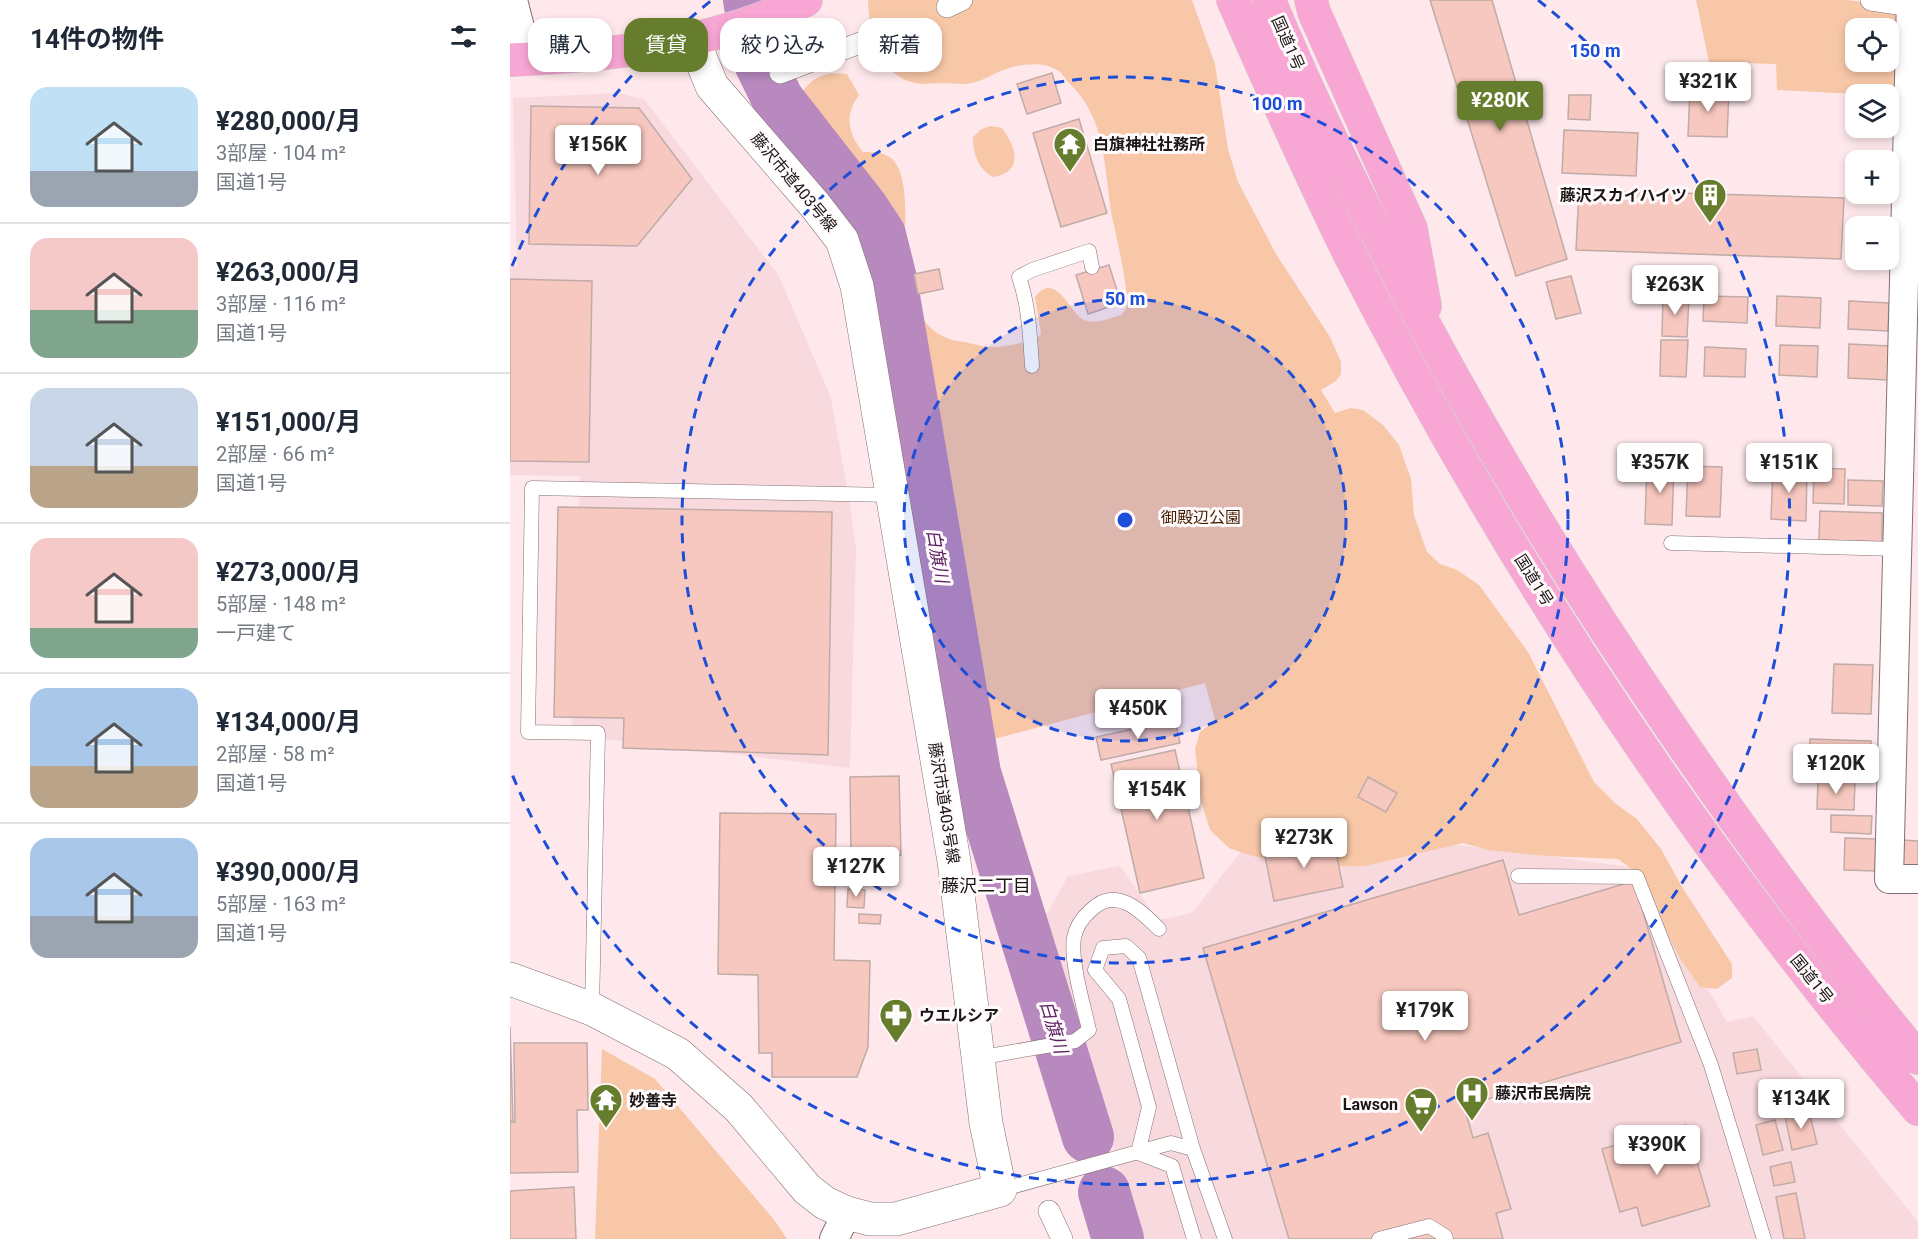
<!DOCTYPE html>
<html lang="ja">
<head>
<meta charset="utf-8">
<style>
	:root { --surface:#fff; --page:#f6f6f7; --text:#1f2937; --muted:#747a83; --line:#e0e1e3; --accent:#667d2e }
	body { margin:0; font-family:Roboto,"Noto Sans JP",sans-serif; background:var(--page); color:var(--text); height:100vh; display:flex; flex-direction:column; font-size:22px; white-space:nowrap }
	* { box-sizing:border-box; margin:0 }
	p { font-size:20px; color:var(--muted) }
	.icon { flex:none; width:33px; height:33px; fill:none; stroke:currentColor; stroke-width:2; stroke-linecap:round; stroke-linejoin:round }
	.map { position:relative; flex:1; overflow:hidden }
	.side { display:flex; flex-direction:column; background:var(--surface); width:510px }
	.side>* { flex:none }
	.top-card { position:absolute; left:18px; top:18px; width:570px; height:54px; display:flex; gap:12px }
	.tools { position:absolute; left:1335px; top:18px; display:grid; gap:12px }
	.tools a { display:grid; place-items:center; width:54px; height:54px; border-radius:12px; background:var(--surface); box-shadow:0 3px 9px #0003; font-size:30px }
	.price { position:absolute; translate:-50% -51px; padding:0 14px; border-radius:6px; background:#fff; color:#222; font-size:20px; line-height:39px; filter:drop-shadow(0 2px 3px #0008) }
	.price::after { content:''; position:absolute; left:50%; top:36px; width:18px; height:14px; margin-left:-9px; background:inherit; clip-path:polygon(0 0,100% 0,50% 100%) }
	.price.on { background:var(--accent); color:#fff }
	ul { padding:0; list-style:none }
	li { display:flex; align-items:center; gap:18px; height:150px; padding:0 30px }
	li+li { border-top:2px solid var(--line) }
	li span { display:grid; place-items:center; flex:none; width:168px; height:120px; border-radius:18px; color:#555 }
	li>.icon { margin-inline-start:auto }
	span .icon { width:72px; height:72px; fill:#fffc; stroke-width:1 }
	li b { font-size:26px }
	h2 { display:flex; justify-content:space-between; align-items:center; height:72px; padding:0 30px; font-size:26px }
	.tag { padding:0 21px; border-radius:18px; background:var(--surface); box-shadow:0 3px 9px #0003; font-size:21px; line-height:54px }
	.tag.on { background:var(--accent); color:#fff }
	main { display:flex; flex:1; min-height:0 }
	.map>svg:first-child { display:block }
	.built { fill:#f8d9dd }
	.green { fill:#f7c7a8; fill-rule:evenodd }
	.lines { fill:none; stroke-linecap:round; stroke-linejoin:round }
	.river { stroke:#b889be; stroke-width:52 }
	.building { fill:#f7c8bf; stroke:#c0aba7; stroke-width:1.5 }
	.service-casing { stroke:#837072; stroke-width:15 }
	.pedestrian-casing { stroke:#837072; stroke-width:22 }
	.minor-casing { stroke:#837072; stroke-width:30 }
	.tertiary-casing { stroke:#837072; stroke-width:34 }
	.trunk-casing { stroke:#d2d0d0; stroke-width:34 }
	.service { stroke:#fff; stroke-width:14 }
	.pedestrian { stroke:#fff; stroke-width:21 }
	.minor { stroke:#fff; stroke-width:28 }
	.tertiary { stroke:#fff; stroke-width:33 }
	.trunk { stroke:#f8a6d4; stroke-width:33 }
	.ring { fill:none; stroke:#1d4ed8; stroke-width:3; stroke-dasharray:10 8 }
	.labels { text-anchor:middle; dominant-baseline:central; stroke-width:6; stroke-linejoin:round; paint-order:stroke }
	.street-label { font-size:16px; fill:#1c1516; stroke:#fffafb }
	.poi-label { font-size:16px; font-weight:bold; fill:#1c1516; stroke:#fffafb; text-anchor:start }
	.park-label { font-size:16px; fill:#451e00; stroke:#fffafb }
	.water-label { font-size:18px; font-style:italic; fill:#5c2364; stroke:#fffafb }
	.neighbourhood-label { font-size:18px; fill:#1c1516; stroke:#fffafb }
	.centre { fill:#1d4ed8; stroke:#fffafb; stroke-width:3 }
	.ring-label { font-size:18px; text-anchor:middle; font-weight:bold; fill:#1d4ed8; stroke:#fffafb; stroke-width:6; stroke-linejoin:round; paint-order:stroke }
</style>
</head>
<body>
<main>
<section class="side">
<h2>14件の物件<svg class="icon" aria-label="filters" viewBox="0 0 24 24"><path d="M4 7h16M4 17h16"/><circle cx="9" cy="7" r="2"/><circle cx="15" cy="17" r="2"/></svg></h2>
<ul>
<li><span style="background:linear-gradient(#bfe0f5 70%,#9aa5b1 0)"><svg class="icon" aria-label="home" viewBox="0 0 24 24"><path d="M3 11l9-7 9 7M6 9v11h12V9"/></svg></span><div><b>¥280,000/月</b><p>3部屋 · 104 m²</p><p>国道1号</p></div></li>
<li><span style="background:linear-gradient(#f6c9c9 60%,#7fa58c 0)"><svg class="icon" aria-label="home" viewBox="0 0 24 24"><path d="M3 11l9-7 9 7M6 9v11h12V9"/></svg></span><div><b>¥263,000/月</b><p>3部屋 · 116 m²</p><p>国道1号</p></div></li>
<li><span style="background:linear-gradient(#c9d6e8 65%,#b9a48a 0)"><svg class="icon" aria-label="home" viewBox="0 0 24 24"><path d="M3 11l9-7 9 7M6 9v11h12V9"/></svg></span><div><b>¥151,000/月</b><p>2部屋 · 66 m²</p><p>国道1号</p></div></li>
<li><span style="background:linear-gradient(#f6c9c9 75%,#7fa58c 0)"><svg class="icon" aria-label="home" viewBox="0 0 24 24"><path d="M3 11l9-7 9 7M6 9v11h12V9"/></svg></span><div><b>¥273,000/月</b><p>5部屋 · 148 m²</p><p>一戸建て</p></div></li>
<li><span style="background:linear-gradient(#a9c7e8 65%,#b9a48a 0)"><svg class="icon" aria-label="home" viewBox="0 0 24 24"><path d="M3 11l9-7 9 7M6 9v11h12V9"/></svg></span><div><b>¥134,000/月</b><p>2部屋 · 58 m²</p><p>国道1号</p></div></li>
<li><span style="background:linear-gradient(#a9c7e8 65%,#9aa5b1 0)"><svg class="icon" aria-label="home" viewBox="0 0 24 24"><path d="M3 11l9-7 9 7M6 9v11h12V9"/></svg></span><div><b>¥390,000/月</b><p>5部屋 · 163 m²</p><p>国道1号</p></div></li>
</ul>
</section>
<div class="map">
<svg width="1408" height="1239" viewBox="0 0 1408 1239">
	<rect width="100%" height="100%" fill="#fee8eb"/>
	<path class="built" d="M109 93 134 99 269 276 321 398 339 499 346 548 340 768 62 735 70 476 0 475V266H7L3 98Z
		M737 844 816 871 941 844 1128 868 1217 1022 1243 1016 1408 1222V1239H631L533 921 558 876 610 866 648 920 682 913Z"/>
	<path class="green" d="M358 0H682L705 64 718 149 728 182 766 254 820 337 831 362V374L826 381 811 390 825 413 841 408 853 410 873 425 889 445 901 479 904 515 917 552 930 564 947 570 969 585 1018 652 1084 782 1106 804 1127 819 1151 849 1172 887 1222 964V978L1207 989 1190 987 1171 960 1123 870 1108 859 1036 856 978 850 953 843 855 866 813 867 742 856 719 848 700 830 691 801 685 749 690 732 705 720 695 683 484 739 437 526 423 451 418 382 405 341 400 303 373 218 344 171 319 145 305 121 293 110 289 98C300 77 315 71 337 74L349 95C334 115 338 134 353 152 365 152 375 152 383 160 398 176 395 215 395 235 393 270 400 324 437 338 443 341 449 341 455 342 464 344 473 347 482 347 497 347 513 342 527 339L531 334 525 297C546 269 560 314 574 320 585 325 600 318 611 315 613 313 615 310 616 308 620 293 606 235 602 217 594 171 597 120 561 85 557 81 553 75 549 71 532 60 508 64 491 71 481 75 472 81 462 83 453 85 443 83 434 83 427 83 419 84 411 84 369 79 359 35 358 0Z
		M1186 0H1337L1394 7 1391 97 1379 96 1378 94H1346L1267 90 1266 64 1199 62ZM1346 28H1378V62H1346Z
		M480 126 492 128C506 147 514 171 484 177 468 171 463 152 463 137L470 130Z
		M92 1049 145 1079 265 1221 277 1239H85Z"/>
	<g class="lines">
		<path class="river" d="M239 0 250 63 268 100 353 209 370 235 381 279 465 773 578 1137
			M594 1192 608 1239"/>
	</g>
	<path class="building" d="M920 0H982L1057 259 1006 276Z
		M306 37 309 42 300 45 298 40Z
		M542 73 551 103 517 114 507 84Z
		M1180 89 1219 91 1217 137 1178 136Z
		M1059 95H1081L1080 120 1058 119Z
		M21 106 129 108 182 179 127 246 19 244Z
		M569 119 597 213 551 227 523 133Z
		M1054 130 1128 133 1126 176 1052 173Z
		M1069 190 1334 198 1331 259 1066 250Z
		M599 265 611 303 578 314 566 275Z
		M429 269 433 289 408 294 404 274Z
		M1061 276 1071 313 1046 319 1036 282Z
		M0 279 82 281 79 462 0 461Z
		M1153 296 1179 297 1177 337 1152 336Z
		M1194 296 1238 297 1237 323 1193 321Z
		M1267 296 1311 298 1310 328 1266 326Z
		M1339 301 1379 303 1378 331 1338 329Z
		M1151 340H1178L1176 377 1150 376Z
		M1339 344 1379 346 1378 380 1338 378Z
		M1270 345 1308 346 1307 377 1269 375Z
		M1195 347 1236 349 1235 377 1194 376Z
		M1137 463 1164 464 1162 525 1135 524Z
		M1178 466 1212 467 1210 517 1176 516Z
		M1263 466 1297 468 1296 521 1261 519Z
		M1304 468 1335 469 1334 504 1303 503Z
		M1338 480 1373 481 1372 506 1338 505Z
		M48 507 322 512 318 755 113 748 114 718 44 717Z
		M1310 511 1372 513V542L1309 540Z
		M1324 664 1363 665 1361 714 1322 713Z
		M665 720 670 743 591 760 586 737Z
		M1300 739 1361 741 1360 774 1299 771Z
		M665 750 694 878 630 893 601 764Z
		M389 776 391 855 341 856 340 777Z
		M858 777 887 793 876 812 848 797Z
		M1308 780 1345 781 1344 810 1307 809Z
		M210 813 326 814 324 960 360 961 358 1047 347 1077H262V1053H249L248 975 208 974Z
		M1321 815 1362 816 1361 834 1321 832Z
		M823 837 833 887 764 901 754 851Z
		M1335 838 1366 839 1365 871 1334 870Z
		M1391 840 1408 841V866L1390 865Z
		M993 860 1009 915 1124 881 1171 1042 954 1106 963 1138 978 1133 1001 1209 986 1213 993 1239H779L693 948Z
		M338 889 355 890 354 908 337 907Z
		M349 914 371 915 370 924 349 923Z
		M0 1027 3 1121H0Z
		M4 1043H77L78 1110H67L68 1172 0 1173V1122H5Z
		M1247 1049 1251 1070 1227 1074 1223 1053Z
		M1299 1111 1307 1144 1282 1150 1275 1116Z
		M1265 1120 1273 1150 1253 1155 1246 1125Z
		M1176 1125 1200 1206 1132 1226 1127 1207 1110 1212 1092 1149Z
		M1281 1162 1285 1182 1264 1186 1260 1167Z
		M64 1187 66 1239H0V1191Z
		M1286 1193 1295 1239H1274L1266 1197Z"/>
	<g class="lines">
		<g class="service-casing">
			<path id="service" d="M522 366C520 336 519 306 509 277L522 270 579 251 582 267
				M1161 543 1388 549
				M1008 876 1127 877 1201 1065 1254 1239
				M82 1009 88 733 18 732 22 488 384 495
				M467 1058 565 1041 579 1030C574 1007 560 960 564 938 566 927 572 918 580 911 605 885 630 910 649 929
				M628 1153 639 1107 609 999 585 970 593 948 616 946 629 958 683 1149
				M628 1153 662 1166 684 1239
				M490 1190 661 1143 683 1149 715 1239
				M869 1239 919 1226 935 1236 936 1239"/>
		</g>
		<g class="pedestrian-casing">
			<path id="pedestrian" d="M1361 0 1408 7
				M437 7 452 0
				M270 73 374 34
				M539 1211 552 1239"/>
		</g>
		<g class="minor-casing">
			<path id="minor" d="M3 0 18 59
				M1401 0 1379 879H1408
				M324 1239 337 1213"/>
		</g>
		<g class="tertiary-casing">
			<path id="tertiary" d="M0 979 82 1009 168 1054 229 1108 297 1189 315 1203 337 1213 360 1219H386L490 1190 476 1123 444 861 347 286 332 240 305 205 202 86 183 40"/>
		</g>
		<g class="trunk-casing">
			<path id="trunk" d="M723 0C761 86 799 173 841 257 996 561 1187 849 1408 1109
				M759 0C787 67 818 134 850 199 941 385 1047 562 1164 732 1241 844 1321 954 1408 1058
				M801 0 804 12 901 229 915 306
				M0 60C106 55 198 46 296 0"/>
		</g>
		<use href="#service" class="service"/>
		<use href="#pedestrian" class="pedestrian"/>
		<use href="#minor" class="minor"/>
		<use href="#tertiary" class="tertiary"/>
		<use href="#trunk" class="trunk"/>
	</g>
	<circle cx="615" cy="520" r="221" fill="#1d4ed8" fill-opacity=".12"/>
	<g class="ring">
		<circle cx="615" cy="520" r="221"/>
		<circle cx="615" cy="520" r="443"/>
		<path d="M2 266A664 664 0 0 1 202 0M1028 0A664 664 0 1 1 2 774"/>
	</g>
	<defs>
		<g id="temple-pin" transform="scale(1.725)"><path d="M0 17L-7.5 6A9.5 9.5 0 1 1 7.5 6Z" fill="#667d2e" stroke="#fffafb"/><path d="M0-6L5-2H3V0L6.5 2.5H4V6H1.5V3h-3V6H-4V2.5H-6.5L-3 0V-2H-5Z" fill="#fff"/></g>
		<g id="building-pin" transform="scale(1.725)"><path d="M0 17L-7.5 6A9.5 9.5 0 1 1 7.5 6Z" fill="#667d2e" stroke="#fffafb"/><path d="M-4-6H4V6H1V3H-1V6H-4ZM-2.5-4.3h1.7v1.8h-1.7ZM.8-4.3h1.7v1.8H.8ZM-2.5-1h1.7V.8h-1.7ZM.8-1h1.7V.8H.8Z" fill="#fff"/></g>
		<g id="pharmacy-pin" transform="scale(1.725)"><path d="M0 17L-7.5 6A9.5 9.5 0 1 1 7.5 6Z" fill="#667d2e" stroke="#fffafb"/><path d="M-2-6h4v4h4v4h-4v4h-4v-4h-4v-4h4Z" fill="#fff"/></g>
		<g id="hospital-pin" transform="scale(1.725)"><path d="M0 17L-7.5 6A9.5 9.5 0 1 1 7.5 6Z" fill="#667d2e" stroke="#fffafb"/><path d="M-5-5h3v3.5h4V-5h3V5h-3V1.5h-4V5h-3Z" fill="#fff"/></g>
		<g id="supermarket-pin" transform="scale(1.725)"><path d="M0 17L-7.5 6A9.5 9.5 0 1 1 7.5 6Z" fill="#667d2e" stroke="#fffafb"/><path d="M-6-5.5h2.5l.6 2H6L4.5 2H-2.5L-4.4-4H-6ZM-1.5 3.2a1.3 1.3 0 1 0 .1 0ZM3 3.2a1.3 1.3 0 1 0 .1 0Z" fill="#fff"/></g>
	</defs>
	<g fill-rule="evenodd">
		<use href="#temple-pin" x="560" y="144"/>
		<use href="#building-pin" x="1200" y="195"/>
		<use href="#pharmacy-pin" x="386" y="1015"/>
		<use href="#hospital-pin" x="962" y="1093"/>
		<use href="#temple-pin" x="96" y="1100"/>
		<use href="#supermarket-pin" x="911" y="1104"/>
	</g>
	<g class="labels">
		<g class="street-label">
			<text transform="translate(778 43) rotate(66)">国道1号</text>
			<text transform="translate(284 182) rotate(50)">藤沢市道403号線</text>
			<text transform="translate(1024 580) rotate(58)">国道1号</text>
			<text transform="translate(434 803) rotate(81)">藤沢市道403号線</text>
			<text transform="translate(1302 979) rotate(51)">国道1号</text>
		</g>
		<g class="poi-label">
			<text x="583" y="144">白旗神社社務所</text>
			<text x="1177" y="195" text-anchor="end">藤沢スカイハイツ</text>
			<text x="409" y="1015">ウエルシア</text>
			<text x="985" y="1093">藤沢市民病院</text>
			<text x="119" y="1100">妙善寺</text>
			<text x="888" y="1104" text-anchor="end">Lawson</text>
		</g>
		<g class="park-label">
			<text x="691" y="517">御殿辺公園</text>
		</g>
		<g class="water-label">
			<text transform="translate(428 556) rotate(80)">白旗川</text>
			<text transform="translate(544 1027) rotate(73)">白旗川</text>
		</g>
		<g class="neighbourhood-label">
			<text x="476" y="885">藤沢二丁目</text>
		</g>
	</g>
	<circle cx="615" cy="520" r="9" class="centre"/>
	<g class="ring-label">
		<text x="1085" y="57">150 m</text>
		<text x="767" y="110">100 m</text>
		<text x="615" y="305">50 m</text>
	</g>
</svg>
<div class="tools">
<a><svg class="icon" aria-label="locate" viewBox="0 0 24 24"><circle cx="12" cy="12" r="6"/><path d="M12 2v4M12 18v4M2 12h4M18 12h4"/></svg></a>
<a><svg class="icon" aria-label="layers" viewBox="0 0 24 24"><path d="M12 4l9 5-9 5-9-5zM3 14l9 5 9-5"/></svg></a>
<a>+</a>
<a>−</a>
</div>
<b class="price" style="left:1198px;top:113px">¥321K</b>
<b class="price on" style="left:990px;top:132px">¥280K</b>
<b class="price" style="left:88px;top:176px">¥156K</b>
<b class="price" style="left:1165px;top:316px">¥263K</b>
<b class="price" style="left:1150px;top:494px">¥357K</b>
<b class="price" style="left:1279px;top:494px">¥151K</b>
<b class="price" style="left:628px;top:740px">¥450K</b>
<b class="price" style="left:1326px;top:795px">¥120K</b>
<b class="price" style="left:647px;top:821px">¥154K</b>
<b class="price" style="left:794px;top:869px">¥273K</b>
<b class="price" style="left:346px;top:898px">¥127K</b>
<b class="price" style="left:915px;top:1042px">¥179K</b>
<b class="price" style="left:1291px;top:1130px">¥134K</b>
<b class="price" style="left:1147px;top:1176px">¥390K</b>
<div class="top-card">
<a class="tag">購入</a>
<a class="tag on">賃貸</a>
<a class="tag">絞り込み</a>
<a class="tag">新着</a>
</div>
</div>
</main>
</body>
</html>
